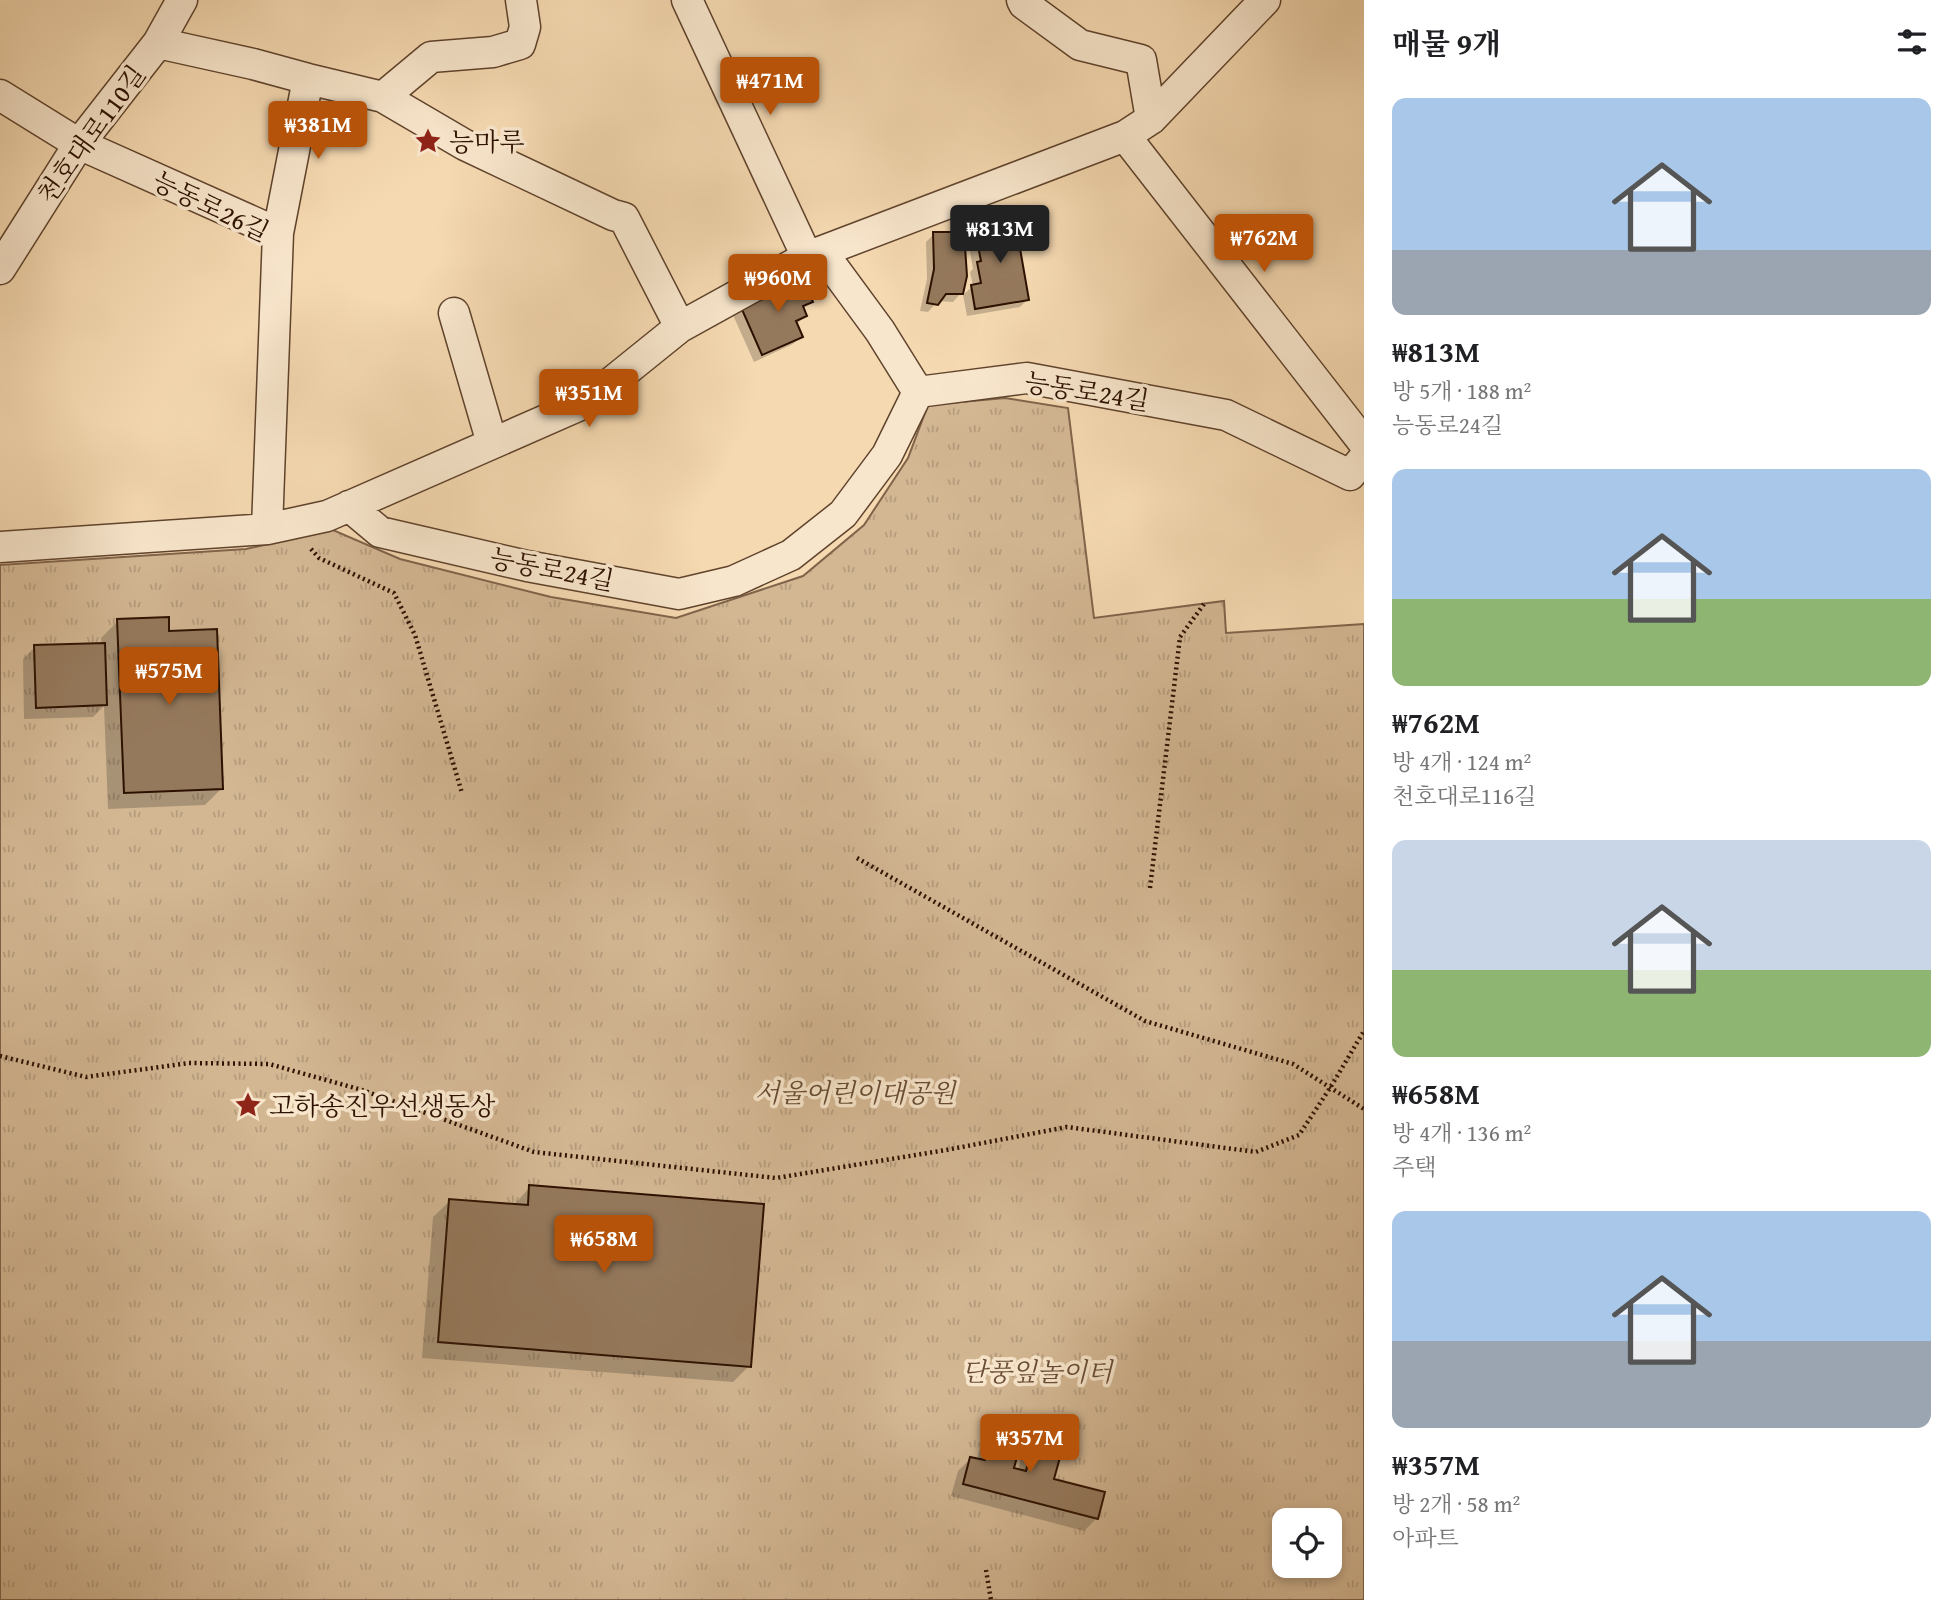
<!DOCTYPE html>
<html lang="ko">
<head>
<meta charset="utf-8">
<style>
	:root { --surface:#fff; --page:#f2f2f2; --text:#202124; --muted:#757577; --accent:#b45309 }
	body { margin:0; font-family:"Gentium Book Plus","Noto Serif KR",serif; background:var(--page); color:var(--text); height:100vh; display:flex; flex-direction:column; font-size:26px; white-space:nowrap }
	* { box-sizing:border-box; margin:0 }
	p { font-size:23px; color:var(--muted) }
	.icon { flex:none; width:38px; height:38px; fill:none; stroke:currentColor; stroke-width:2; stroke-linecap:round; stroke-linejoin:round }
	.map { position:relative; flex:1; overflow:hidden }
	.sheet { display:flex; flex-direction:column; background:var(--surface); width:595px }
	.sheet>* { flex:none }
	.fabs { position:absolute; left:1272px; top:1508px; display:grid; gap:14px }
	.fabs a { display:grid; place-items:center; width:70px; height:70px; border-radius:14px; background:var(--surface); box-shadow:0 4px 10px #0003; font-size:35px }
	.price { position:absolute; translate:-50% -60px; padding:0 16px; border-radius:7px; background:var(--accent); color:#fff; font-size:23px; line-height:46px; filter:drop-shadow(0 2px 4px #0008) }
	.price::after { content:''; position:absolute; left:50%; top:42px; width:21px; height:16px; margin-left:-10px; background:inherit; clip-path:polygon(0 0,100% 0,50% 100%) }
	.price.active { background:#222; color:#fff }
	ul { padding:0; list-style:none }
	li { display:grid; align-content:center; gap:14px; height:371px; padding:0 28px }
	li span { display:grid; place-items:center; height:217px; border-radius:14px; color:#555 }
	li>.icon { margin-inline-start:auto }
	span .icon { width:126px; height:126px; fill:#fffc; stroke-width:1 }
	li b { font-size:30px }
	h2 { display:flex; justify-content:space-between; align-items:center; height:84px; padding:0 28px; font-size:30px }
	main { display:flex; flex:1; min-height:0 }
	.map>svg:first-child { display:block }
	.park { fill:url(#park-tufts); stroke:#80644a; stroke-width:2; fill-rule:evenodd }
	.shadow { fill:#0003 }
	.building { fill:#95795c; stroke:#2d1100; stroke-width:2 }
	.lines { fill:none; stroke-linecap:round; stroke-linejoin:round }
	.street-casing { stroke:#5f432c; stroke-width:33 }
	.path { stroke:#2d1100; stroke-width:4.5; stroke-dasharray:2 3.5; stroke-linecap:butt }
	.street { stroke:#f8e6cc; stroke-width:30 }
	.labels { text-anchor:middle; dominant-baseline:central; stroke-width:7; stroke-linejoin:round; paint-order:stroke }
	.street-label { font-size:26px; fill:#2d1100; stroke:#f8e6cc }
	.poi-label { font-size:26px; fill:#2d1100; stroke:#f8e6cc; text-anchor:start }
	.park-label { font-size:26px; font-style:italic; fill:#674b33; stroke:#f8e6cc }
</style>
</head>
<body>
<main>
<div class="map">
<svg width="1364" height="1600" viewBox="0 0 1364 1600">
	<defs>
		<pattern id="park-tufts" width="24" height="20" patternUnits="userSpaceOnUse" patternTransform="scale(1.75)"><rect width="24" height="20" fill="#d3b793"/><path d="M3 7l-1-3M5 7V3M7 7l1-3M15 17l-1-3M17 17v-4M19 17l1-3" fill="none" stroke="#b59c7d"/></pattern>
	</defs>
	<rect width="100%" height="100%" fill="#f5d9b1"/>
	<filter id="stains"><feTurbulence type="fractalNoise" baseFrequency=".00286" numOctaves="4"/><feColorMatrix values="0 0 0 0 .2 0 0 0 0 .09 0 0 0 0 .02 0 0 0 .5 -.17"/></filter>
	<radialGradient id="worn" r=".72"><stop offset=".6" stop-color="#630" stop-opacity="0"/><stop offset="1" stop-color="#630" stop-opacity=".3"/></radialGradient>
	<path class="park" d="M1005 398 1068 408 1094 618 1224 601 1226 633 1364 624V1600H0V565L246 549 333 530 400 559 551 597 676 618 803 576 864 525 908 458 928 405ZM1284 1521H1330V1566H1284Z"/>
	<path class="shadow" d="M980 223 1028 299 1020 307 967 316 963 295 973 286 970 272 973 269 969 246 974 241 971 231Z
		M934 234 961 293 953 302 938 301 928 312 920 311 927 279 926 242Z
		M811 301 802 310 805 316 797 324 801 336 793 344 754 362 733 315 741 306Z
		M118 621 168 632 222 788 205 805 108 809 104 706 93 717 24 719 23 659 35 647 102 645 101 638Z
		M530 1187 749 1366 733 1382 422 1358 433 1217 450 1201 513 1206Z
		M995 1425 1012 1469 1018 1471 1023 1449 1036 1437 1052 1480 1097 1518 1084 1531 951 1496 958 1471 970 1459 977 1460 983 1437Z"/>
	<path class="building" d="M1014 214 1029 300 975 309 971 285 981 283 977 262 981 261 976 236 981 235 979 221Z
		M933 232H964L967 276 963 294H946L938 305 927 303 934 269Z
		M801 273 813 302 803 306 807 316 796 321 803 337 762 355 740 305Z
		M169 617V631L217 629 223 789 124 793 117 619Z
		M105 643 107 705 36 708 34 645Z
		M529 1185 764 1204 751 1367 438 1342 449 1199 528 1205Z
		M995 1423 1024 1431 1014 1468 1026 1471 1035 1435 1064 1443 1054 1479 1105 1492 1098 1519 963 1484 970 1457 985 1460Z"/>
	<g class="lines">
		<g class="street-casing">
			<path id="street" d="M687 0 807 257
				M1022 0 1024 4 1080 45 1141 60 1151 119
				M158 43 253 64 308 79 383 97 465 145 613 215 624 218 680 327
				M0 95 79 144 278 233 267 529
				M383 97 431 57 493 52 520 44 525 27 521 0
				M1125 136 1364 443
				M278 233 308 79
				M822 252 880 331 918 392
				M0 269 79 144 158 43 182 0
				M454 313 492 443
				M349 506 380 532 527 566 679 594 734 581 791 555 843 514 887 455 918 392 1027 378 1226 415 1350 475 1364 458
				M0 547 267 529 327 516 587 402 680 327 807 257 1125 136 1151 119 1265 0"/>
		</g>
		<path class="path" d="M311 549 319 558 394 593 415 635 462 793
			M857 858 1145 1021 1293 1064 1364 1109
			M1150 888 1180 637 1204 604
			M0 1056 86 1077 189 1063 269 1064 362 1090 534 1152 776 1178 946 1150 1067 1127 1256 1152 1299 1135 1330 1088 1364 1031
			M986 1570 991 1600"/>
		<use href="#street" class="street"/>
	</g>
	<defs>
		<g id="sight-bare" transform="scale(2.1)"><path d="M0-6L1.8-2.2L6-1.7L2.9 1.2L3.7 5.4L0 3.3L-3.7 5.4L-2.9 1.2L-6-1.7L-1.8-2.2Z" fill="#8f2418" stroke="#f8e6cc" stroke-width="2.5" paint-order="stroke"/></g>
	</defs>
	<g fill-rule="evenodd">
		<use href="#sight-bare" x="428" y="141"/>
		<use href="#sight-bare" x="248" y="1105"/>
	</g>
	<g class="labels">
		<g class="street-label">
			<text transform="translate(91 134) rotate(-54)">천호대로110길</text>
			<text transform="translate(211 206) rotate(26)">능동로26길</text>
			<text transform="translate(1087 391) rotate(9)">능동로24길</text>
			<text transform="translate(552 569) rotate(11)">능동로24길</text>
		</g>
		<g class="poi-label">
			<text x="449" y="141">능마루</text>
			<text x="269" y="1105">고하송진우선생동상</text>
		</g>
		<g class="park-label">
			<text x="855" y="1092">서울어린이대공원</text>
			<text x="1037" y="1371">단풍잎놀이터</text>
		</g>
	</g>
	<rect width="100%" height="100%" filter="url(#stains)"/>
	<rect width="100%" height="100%" fill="url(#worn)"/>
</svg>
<div class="fabs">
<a><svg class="icon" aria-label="locate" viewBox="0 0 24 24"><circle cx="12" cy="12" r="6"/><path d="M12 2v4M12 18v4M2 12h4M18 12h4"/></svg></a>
</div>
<b class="price" style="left:770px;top:117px">₩471M</b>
<b class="price" style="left:318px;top:161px">₩381M</b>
<b class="price active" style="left:1000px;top:265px">₩813M</b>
<b class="price" style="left:1264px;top:274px">₩762M</b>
<b class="price" style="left:778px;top:314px">₩960M</b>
<b class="price" style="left:589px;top:429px">₩351M</b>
<b class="price" style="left:169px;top:707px">₩575M</b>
<b class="price" style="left:604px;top:1275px">₩658M</b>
<b class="price" style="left:1030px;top:1474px">₩357M</b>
</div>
<section class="sheet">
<h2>매물 9개<svg class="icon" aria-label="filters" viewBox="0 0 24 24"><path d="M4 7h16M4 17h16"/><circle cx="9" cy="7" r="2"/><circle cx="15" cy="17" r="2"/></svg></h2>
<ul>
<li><span style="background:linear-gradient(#a9c7e8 70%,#9aa5b1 0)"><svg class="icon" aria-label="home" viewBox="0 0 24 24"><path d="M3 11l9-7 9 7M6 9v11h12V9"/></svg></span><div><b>₩813M</b><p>방 5개 · 188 m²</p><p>능동로24길</p></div></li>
<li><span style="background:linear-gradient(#a9c7e8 60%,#8fb573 0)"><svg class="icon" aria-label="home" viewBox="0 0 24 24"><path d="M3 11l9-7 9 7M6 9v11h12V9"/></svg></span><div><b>₩762M</b><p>방 4개 · 124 m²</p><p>천호대로116길</p></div></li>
<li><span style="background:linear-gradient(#c9d6e8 60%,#8fb573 0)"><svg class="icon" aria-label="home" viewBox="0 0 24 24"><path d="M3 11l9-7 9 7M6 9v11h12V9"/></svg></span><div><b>₩658M</b><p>방 4개 · 136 m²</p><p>주택</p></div></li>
<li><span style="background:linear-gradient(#a9c7e8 60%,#9aa5b1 0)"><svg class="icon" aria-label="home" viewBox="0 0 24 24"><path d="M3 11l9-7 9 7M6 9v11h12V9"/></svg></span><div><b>₩357M</b><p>방 2개 · 58 m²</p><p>아파트</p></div></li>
</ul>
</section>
</main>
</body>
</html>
